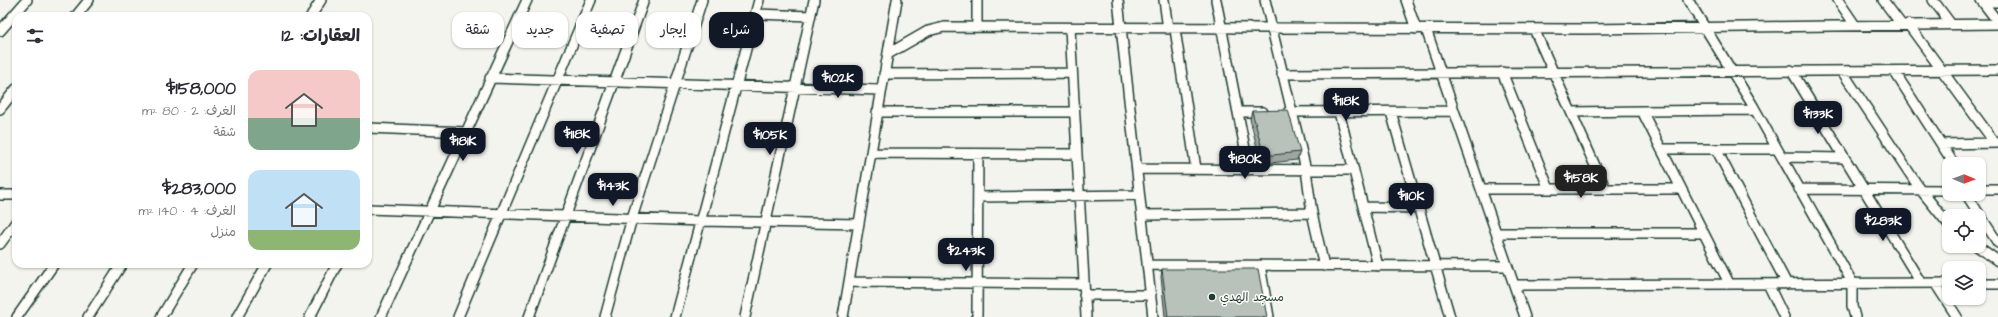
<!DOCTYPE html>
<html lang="ar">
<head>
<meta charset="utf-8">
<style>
	:root { --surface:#fff; --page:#f2f2f3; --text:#2b2b33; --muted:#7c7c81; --accent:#111827 }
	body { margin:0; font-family:"Architects Daughter","Playpen Sans Arabic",sans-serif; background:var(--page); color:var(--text); direction:rtl; height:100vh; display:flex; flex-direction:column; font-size:15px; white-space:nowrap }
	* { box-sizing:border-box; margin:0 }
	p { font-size:13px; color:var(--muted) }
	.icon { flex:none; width:22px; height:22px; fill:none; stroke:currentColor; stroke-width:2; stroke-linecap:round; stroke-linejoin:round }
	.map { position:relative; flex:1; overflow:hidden; direction:ltr }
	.sheet { position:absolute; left:12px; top:12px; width:360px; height:256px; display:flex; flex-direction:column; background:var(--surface); border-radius:12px; box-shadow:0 1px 3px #0004; direction:rtl }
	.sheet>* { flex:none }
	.banner { position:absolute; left:384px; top:12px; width:380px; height:36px; direction:rtl; display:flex; gap:8px }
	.needle { width:26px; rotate:91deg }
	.buttons { position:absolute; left:1942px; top:157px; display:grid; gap:8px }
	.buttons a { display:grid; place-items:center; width:44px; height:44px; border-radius:8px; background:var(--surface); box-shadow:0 1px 3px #0004; font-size:20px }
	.price { position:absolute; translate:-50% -34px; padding:0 9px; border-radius:8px; background:var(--accent); color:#fff; font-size:13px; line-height:26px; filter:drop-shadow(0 1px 2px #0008) }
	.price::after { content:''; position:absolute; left:50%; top:24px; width:12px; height:9px; margin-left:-6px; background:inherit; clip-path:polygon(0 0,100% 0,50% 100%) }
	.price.selected { background:#222; color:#fff }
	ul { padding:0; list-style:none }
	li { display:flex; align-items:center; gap:12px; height:100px; padding:0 12px }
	li span { display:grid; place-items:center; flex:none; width:112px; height:80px; border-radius:12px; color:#555 }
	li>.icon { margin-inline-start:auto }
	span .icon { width:48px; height:48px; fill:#fffc; stroke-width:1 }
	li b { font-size:17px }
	h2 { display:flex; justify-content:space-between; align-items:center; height:48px; padding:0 12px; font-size:17px }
	.pill { padding:0 14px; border-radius:12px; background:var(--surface); box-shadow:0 1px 3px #0004; font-size:14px; line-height:36px }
	.pill.selected { background:var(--accent); color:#fff }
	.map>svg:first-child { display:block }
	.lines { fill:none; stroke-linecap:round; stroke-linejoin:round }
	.minor-casing { stroke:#1f3d34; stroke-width:12 }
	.minor { stroke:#fdfcf7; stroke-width:9 }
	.wall { fill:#9fa6a1; stroke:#1f3d34 }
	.building { fill:#b9c1bb; stroke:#1f3d34 }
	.poi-dot { fill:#1f3d34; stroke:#fdfcf7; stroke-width:1.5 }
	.labels { text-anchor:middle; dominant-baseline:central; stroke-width:3; stroke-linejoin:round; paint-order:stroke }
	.poi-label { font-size:12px; fill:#1f3d34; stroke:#fdfcf7; text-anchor:start }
</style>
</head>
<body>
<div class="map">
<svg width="1998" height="317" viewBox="0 0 1998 317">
	<rect width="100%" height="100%" fill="#f4f4ef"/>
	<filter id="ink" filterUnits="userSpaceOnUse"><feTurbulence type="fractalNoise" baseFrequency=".025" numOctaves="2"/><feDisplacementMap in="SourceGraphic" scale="8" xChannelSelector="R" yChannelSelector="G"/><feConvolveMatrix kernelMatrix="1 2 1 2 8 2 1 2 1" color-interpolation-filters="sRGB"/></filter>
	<g filter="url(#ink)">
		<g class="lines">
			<g class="minor-casing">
				<path id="minor" d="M977 0V27
					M1118 0 1153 317
					M1164 0 1168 29
					M1216 0 1249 169
					M1265 0 1306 170 1312 213 1324 266
					M1406 0 1416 29
					M1688 0 1752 104 1852 282V306L1855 317
					M1838 0 1855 25
					M1883 0 1901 24
					M1933 0 1951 24
					M1981 0 1998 22
					M1983 2H1998
					M755 14 810 16
					M76 16 89 0
					M311 16 321 0
					M1908 24 1995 143
					M1070 28 1086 317
					M1175 29 1196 169
					M1426 29 1525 317
					M1534 29 1605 188
					M0 31 27 0
					M888 54 928 31 944 27 1587 29 1998 24
					M1791 70 1921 283
					M1842 71 1920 189 1949 225
					M1894 71 1954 164
					M1502 72 1549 189
					M884 74 1072 73
					M1282 74 1998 70
					M490 78 881 90
					M0 109 16 89
					M877 112H1074
					M1238 112H1263
					M1288 112 1454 111
					M1339 112 1378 266
					M1391 112 1450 317
					M1571 112 1642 111
					M368 128 465 132
					M1941 144 1998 143
					M1661 149H1777
					M1716 149 1787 284
					M871 153 1076 154
					M1782 157 1844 158
					M1137 169 1354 170
					M1481 189H1680
					M1799 189 1949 190
					M1979 189H1998
					M1966 194 1998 243
					M0 195H16
					M978 197 1139 195
					M1364 207 1419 208
					M368 209 701 221 858 224
					M1142 215 1312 213
					M1496 233H1703
					M0 244 16 222
					M1977 246 1998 261
					M1148 265 1507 266
					M1260 265 1269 317
					M849 282 1083 284
					M1729 283 1642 111 1755 110
					M1935 283 1957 317
					M1768 284 1784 317
					M1979 284H1998
					M1514 285 1949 283
					M1084 295H1151
					M17 317 54 264
					M88 317 122 264
					M161 317 193 264
					M237 317 267 264
					M310 317 337 264
					M381 317 527 0
					M458 317 591 0
					M529 317 644 0
					M605 317 632 218 702 0
					M675 317 759 0
					M745 317 814 0
					M843 317 897 0
					M977 317 978 154"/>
			</g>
			<use href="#minor" class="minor"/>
		</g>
		<path class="wall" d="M1252 111 1300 152 1297 160 1261 164 1250 119Z
			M1162 269 1267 317H1165L1161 277Z"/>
		<path class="building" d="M1288 110 1300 152 1264 156 1252 111Z
			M1162 269H1258L1267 317H1168Z"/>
	</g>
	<circle class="poi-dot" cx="1212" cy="297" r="4"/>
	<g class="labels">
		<g class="poi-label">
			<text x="1220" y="297">مسجد الهدي</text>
		</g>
	</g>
</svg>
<div class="buttons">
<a><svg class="needle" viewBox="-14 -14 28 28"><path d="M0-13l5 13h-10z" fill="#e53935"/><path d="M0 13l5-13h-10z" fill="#7c7c81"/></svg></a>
<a><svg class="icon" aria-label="locate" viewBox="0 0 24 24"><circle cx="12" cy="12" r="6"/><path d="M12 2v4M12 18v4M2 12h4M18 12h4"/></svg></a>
<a><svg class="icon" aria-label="layers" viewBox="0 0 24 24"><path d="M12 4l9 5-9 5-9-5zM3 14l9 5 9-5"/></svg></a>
</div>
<b class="price" style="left:838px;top:99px">$102K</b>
<b class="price" style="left:1346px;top:122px">$118K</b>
<b class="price" style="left:1818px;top:135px">$133K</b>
<b class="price" style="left:577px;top:155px">$118K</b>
<b class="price" style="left:770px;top:156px">$105K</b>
<b class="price" style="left:463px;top:162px">$181K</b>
<b class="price" style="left:1245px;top:180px">$180K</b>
<b class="price selected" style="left:1581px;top:199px">$158K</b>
<b class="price" style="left:613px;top:207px">$143K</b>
<b class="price" style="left:1411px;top:217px">$110K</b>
<b class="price" style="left:1883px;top:242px">$283K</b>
<b class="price" style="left:966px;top:272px">$243K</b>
<div class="banner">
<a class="pill selected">شراء</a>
<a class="pill">إيجار</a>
<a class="pill">تصفية</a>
<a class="pill">جديد</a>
<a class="pill">شقة</a>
</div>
<section class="sheet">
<h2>العقارات: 12<svg class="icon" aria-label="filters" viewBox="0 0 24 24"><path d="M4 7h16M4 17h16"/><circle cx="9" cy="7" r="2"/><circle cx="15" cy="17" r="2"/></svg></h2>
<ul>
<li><span style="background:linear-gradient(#f6c9c9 60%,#7fa58c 0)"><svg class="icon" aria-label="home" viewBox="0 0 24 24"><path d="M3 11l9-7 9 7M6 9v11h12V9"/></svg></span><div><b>$158,000</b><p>الغرف: 2 · 80 m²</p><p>شقة</p></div></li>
<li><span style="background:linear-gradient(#bfe0f5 75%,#8fb573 0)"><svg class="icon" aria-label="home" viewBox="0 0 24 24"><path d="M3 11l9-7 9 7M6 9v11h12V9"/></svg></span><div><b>$283,000</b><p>الغرف: 4 · 140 m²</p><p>منزل</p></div></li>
</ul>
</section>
</div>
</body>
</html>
